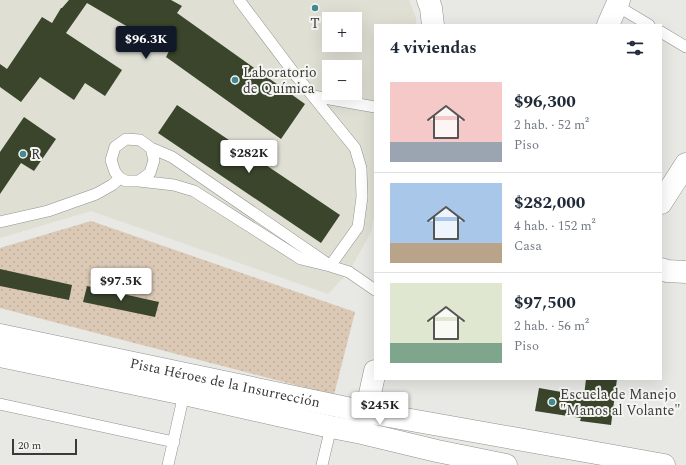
<!DOCTYPE html>
<html lang="es">
<head>
<meta charset="utf-8">
<style>
	:root { --surface:#fff; --page:#f6f6f7; --text:#1f2937; --muted:#747a83; --line:#e0e1e3; --accent:#111827 }
	body { margin:0; font-family:Spectral,serif; background:var(--page); color:var(--text); height:100vh; display:flex; flex-direction:column; font-size:15px; white-space:nowrap }
	* { box-sizing:border-box; margin:0 }
	p { font-size:13px; color:var(--muted) }
	.icon { flex:none; width:22px; height:22px; fill:none; stroke:currentColor; stroke-width:2; stroke-linecap:round; stroke-linejoin:round }
	.map { position:relative; flex:1; overflow:hidden }
	.drawer { position:absolute; left:374px; top:24px; width:288px; height:356px; display:flex; flex-direction:column; background:var(--surface); border-radius:0px; box-shadow:0 4px 16px #0002 }
	.drawer>* { flex:none }
	.buttons { position:absolute; left:322px; top:12px; display:grid; gap:8px }
	.buttons a { display:grid; place-items:center; width:40px; height:40px; border-radius:0px; background:var(--surface); box-shadow:0 4px 16px #0002; font-size:20px }
	.scale { position:absolute; left:12px; bottom:10px; width:65px; box-sizing:border-box; padding-left:4px; border:2px solid #3a3a39; border-top:0; font-size:11px; line-height:14px; white-space:nowrap; color:#3a3a39; -webkit-text-stroke:3px #f5f6f2; paint-order:stroke }
	.price { position:absolute; translate:-50% -34px; padding:0 9px; border-radius:4px; background:#fff; color:#222; font-size:13px; line-height:26px; filter:drop-shadow(0 1px 2px #0008) }
	.price::after { content:''; position:absolute; left:50%; top:24px; width:12px; height:9px; margin-left:-6px; background:inherit; clip-path:polygon(0 0,100% 0,50% 100%) }
	.price.on { background:var(--accent); color:#fff }
	ul { padding:0; list-style:none }
	li { display:flex; align-items:center; gap:12px; height:100px; padding:0 16px }
	li+li { border-top:1px solid var(--line) }
	li span { display:grid; place-items:center; flex:none; width:112px; height:80px; border-radius:0px; color:#555 }
	li>.icon { margin-inline-start:auto }
	span .icon { width:48px; height:48px; fill:#fffc; stroke-width:1 }
	li b { font-size:17px }
	h2 { display:flex; justify-content:space-between; align-items:center; height:48px; padding:0 16px; font-size:17px }
	.map>svg:first-child { display:block }
	.built { fill:#dfdfd4; fill-rule:evenodd }
	.grass { fill:url(#grass-dots) }
	.building { fill:#3a452c }
	.lines { fill:none; stroke-linecap:round; stroke-linejoin:round }
	.lane-casing { stroke:#91918e; stroke-width:12 }
	.street-casing { stroke:#91918e; stroke-width:23 }
	.secondary-casing { stroke:#91918e; stroke-width:23 }
	.primary-casing { stroke:#91918e; stroke-width:23 }
	.lane { stroke:#fff; stroke-width:11 }
	.street { stroke:#fff; stroke-width:22 }
	.secondary { stroke:#fff; stroke-width:22 }
	.primary { stroke:#fff; stroke-width:22 }
	.poi-dot { fill:#438992; stroke:#f5f6f2; stroke-width:1.5 }
	.labels { text-anchor:middle; dominant-baseline:central; stroke-width:4; stroke-linejoin:round; paint-order:stroke }
	.poi-label { font-size:14px; fill:#3a3a39; stroke:#f5f6f2; text-anchor:start }
	.street-label { font-size:14px; fill:#3a3a39; stroke:#f5f6f2 }
</style>
</head>
<body>
<div class="map">
<svg width="686" height="465" viewBox="0 0 686 465">
	<defs>
		<pattern id="grass-dots" width="8" height="8" patternUnits="userSpaceOnUse"><rect width="8" height="8" fill="#dbc9b6"/><path d="M2 2h.1M6 6h.1" fill="none" stroke="#bdad9d" stroke-width="1.8" stroke-linecap="round"/></pattern>
	</defs>
	<rect width="100%" height="100%" fill="#e8e8e5"/>
	<path class="built" d="M0 0H409L416 18V25H375V211L371 232 349 272 328 294 91 211 0 238ZM329 19H355V45H329ZM329 67H355V93H329Z"/>
	<path class="grass" d="M91 221 355 312 334 395 0 308V248Z"/>
	<path class="building" d="M69 0H171L182 6 177 13 305 104 281 139 166 57 169 51 87 3 66 33 122 70 105 96 85 83 74 100 40 77 21 102 0 87V64L7 69 42 17 52 23 61 8H62Z
		M177 105 340 215 321 243 158 133Z
		M24 117 56 139 34 171 21 163 0 194V152Z
		M0 269 72 285 69 300 0 286Z
		M87 286 159 302 155 317 83 302Z
		M586 379H617L611 425 580 421 581 418 535 411 539 388 584 396Z"/>
	<g class="lines">
		<g class="lane-casing">
			<path id="lane" d="M239 0 294 73 355 148 361 168 362 197 358 227 330 266
				M614 4 649 25
				M661 32 686 47
				M313 96 375 107
				M126 139 140 140 151 148 154 160 150 173 139 181H126L120 178 115 172 111 160 115 147Z
				M151 148 172 157 325 262
				M139 181 174 185 194 191 301 259 330 266 349 272 375 290
				M0 222 48 211 96 194 112 185 120 178
				M0 404 174 442
				M168 465 184 394
				M322 465 331 427"/>
		</g>
		<g class="street-casing">
			<path id="street" d="M608 25 619 0
				M661 203 686 164
				M661 269 667 271 686 272"/>
		</g>
		<g class="secondary-casing">
			<path id="secondary" d="M428 0 431 8 433 25
				M362 430 375 371"/>
		</g>
		<g class="primary-casing">
			<g id="primary">
				<path id="s1" d="M0 335 366 412 664 465"/>
				<path d="M0 356 184 394 331 427 362 433 437 451 506 465"/>
			</g>
		</g>
		<use href="#lane" class="lane"/>
		<use href="#street" class="street"/>
		<use href="#secondary" class="secondary"/>
		<use href="#primary" class="primary"/>
	</g>
	<g class="poi-dot">
		<circle cx="315" cy="8" r="4"/>
		<circle cx="235" cy="80" r="4"/>
		<circle cx="23" cy="154" r="4"/>
		<circle cx="552" cy="402" r="4"/>
	</g>
	<g class="labels">
		<g class="poi-label">
			<text x="315" y="23" text-anchor="middle">T</text>
			<text x="243" y="72">Laboratorio<tspan x="243" dy="16">de Química</tspan></text>
			<text x="31" y="154">R</text>
			<text x="560" y="394">Escuela de Manejo<tspan x="560" dy="16">"Manos al Volante"</tspan></text>
		</g>
		<g class="street-label">
			<text stroke="none"><textPath href="#s1" startOffset="230">Pista Héroes de la Insurrección</textPath></text>
		</g>
	</g>
</svg>
<div class="buttons">
<a>+</a>
<a>−</a>
</div>
<div class="scale">20 m</div>
<b class="price on" style="left:146px;top:60px">$96.3K</b>
<b class="price" style="left:249px;top:174px">$282K</b>
<b class="price" style="left:121px;top:302px">$97.5K</b>
<b class="price" style="left:380px;top:426px">$245K</b>
<section class="drawer">
<h2>4 viviendas<svg class="icon" aria-label="filters" viewBox="0 0 24 24"><path d="M4 7h16M4 17h16"/><circle cx="9" cy="7" r="2"/><circle cx="15" cy="17" r="2"/></svg></h2>
<ul>
<li><span style="background:linear-gradient(#f6c9c9 75%,#9aa5b1 0)"><svg class="icon" aria-label="home" viewBox="0 0 24 24"><path d="M3 11l9-7 9 7M6 9v11h12V9"/></svg></span><div><b>$96,300</b><p>2 hab. · 52 m²</p><p>Piso</p></div></li>
<li><span style="background:linear-gradient(#a9c7e8 75%,#b9a48a 0)"><svg class="icon" aria-label="home" viewBox="0 0 24 24"><path d="M3 11l9-7 9 7M6 9v11h12V9"/></svg></span><div><b>$282,000</b><p>4 hab. · 152 m²</p><p>Casa</p></div></li>
<li><span style="background:linear-gradient(#dfe7d0 75%,#7fa58c 0)"><svg class="icon" aria-label="home" viewBox="0 0 24 24"><path d="M3 11l9-7 9 7M6 9v11h12V9"/></svg></span><div><b>$97,500</b><p>2 hab. · 56 m²</p><p>Piso</p></div></li>
</ul>
</section>
</div>
</body>
</html>
